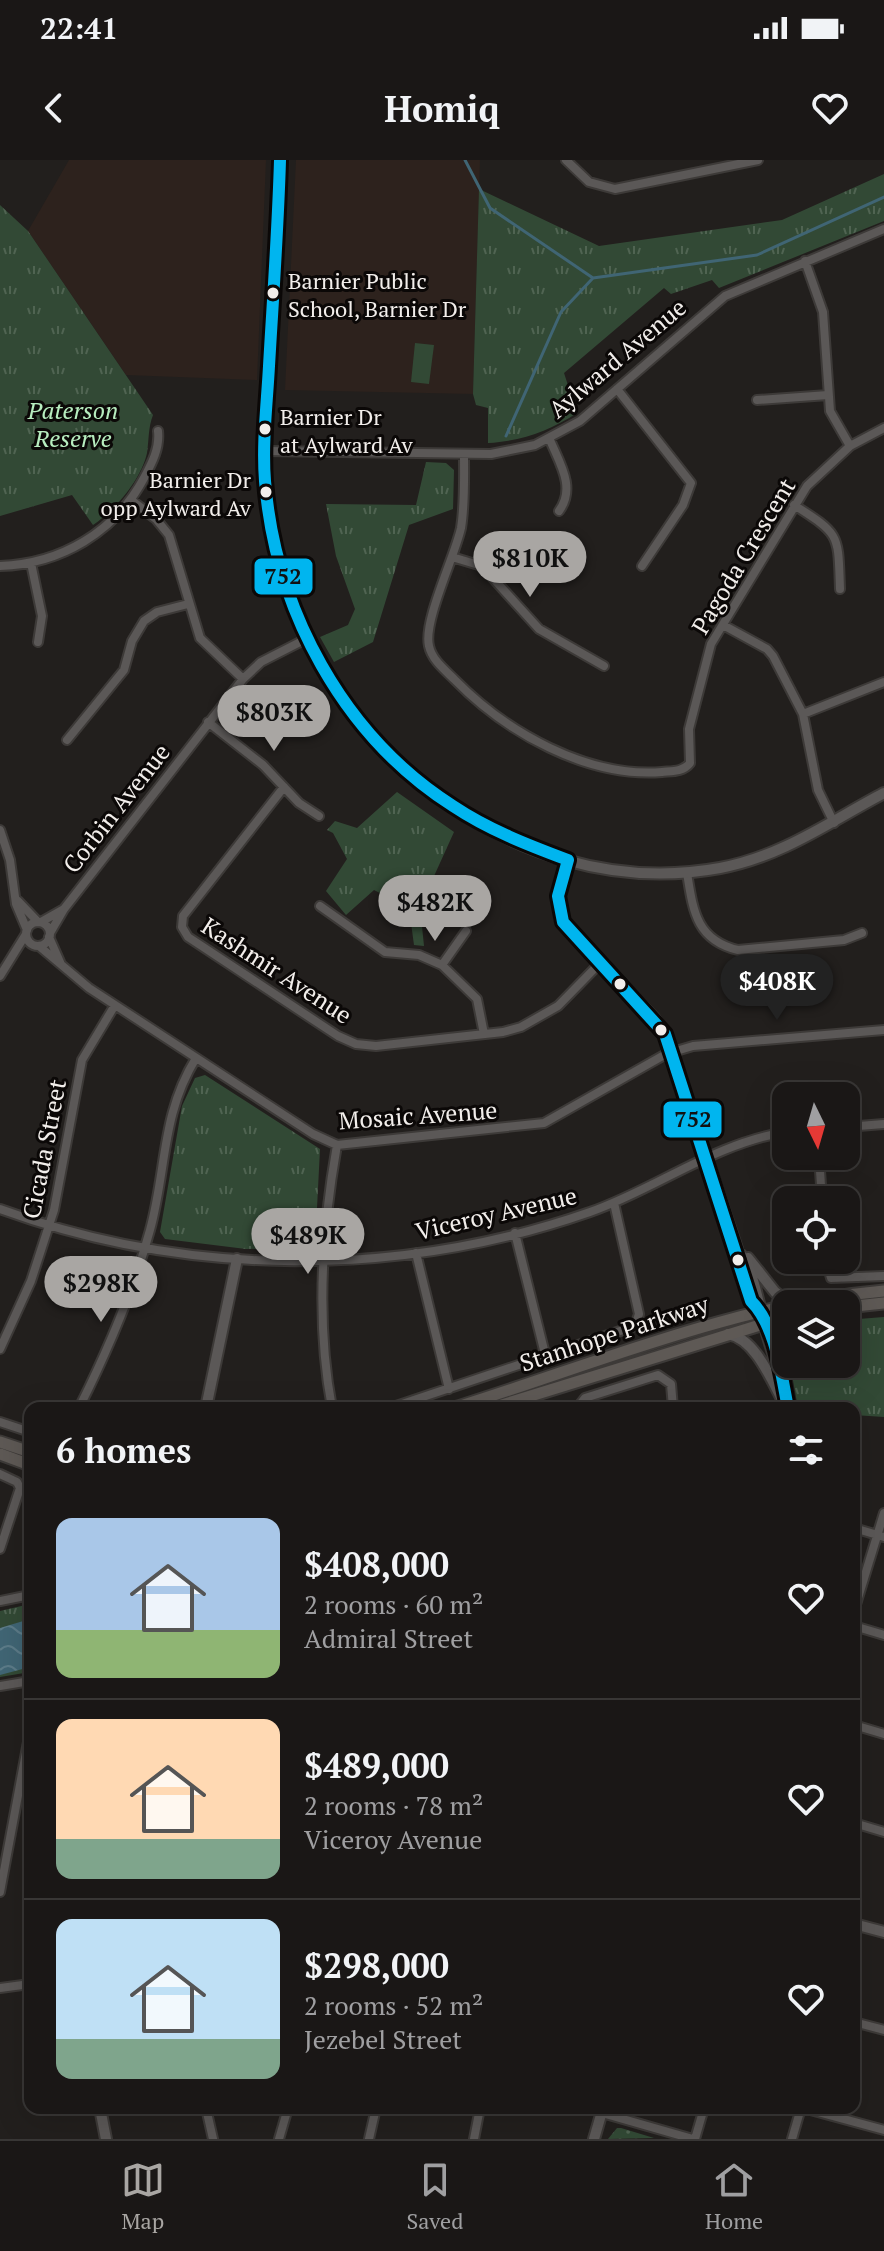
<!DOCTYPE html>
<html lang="en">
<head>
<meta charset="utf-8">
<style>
	:root { --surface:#1a1716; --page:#272423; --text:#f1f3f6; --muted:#9f9fa1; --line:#383635; --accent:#a9a6a3 }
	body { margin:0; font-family:"PT Serif",serif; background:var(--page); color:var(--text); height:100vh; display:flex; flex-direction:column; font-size:30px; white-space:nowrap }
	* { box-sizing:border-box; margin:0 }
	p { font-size:26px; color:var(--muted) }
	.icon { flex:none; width:44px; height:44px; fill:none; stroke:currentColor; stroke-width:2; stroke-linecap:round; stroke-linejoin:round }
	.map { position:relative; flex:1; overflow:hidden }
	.sheet { position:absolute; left:24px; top:1242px; width:836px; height:712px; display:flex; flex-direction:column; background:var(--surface); border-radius:16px; box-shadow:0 8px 32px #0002,0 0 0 2px var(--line) }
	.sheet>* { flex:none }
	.needle { width:52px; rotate:175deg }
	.tools { position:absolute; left:772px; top:922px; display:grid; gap:16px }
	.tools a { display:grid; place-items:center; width:88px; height:88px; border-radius:16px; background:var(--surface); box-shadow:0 8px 32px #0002,0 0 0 2px var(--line); font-size:40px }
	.price { position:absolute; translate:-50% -68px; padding:0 18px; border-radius:28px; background:var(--accent); color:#111; font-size:26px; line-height:52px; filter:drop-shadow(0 2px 4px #0008) }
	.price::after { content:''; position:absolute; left:50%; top:48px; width:24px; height:18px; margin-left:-12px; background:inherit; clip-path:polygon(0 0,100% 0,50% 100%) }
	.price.current { background:#222; color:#fff }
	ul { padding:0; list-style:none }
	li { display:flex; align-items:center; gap:24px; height:200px; padding:0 32px }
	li+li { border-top:2px solid var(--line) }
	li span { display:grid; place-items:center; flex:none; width:224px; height:160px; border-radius:16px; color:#555 }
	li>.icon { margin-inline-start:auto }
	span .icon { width:96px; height:96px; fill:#fffc; stroke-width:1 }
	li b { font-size:34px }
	h2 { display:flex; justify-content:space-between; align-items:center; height:96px; padding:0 32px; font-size:34px }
	.status { display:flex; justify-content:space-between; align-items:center; height:56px; padding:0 40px; background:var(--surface); direction:ltr }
	.status svg { height:22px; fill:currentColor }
	header { display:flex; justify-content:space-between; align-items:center; height:104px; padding:0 32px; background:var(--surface); font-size:36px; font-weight:700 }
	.menu { display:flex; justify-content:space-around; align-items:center; height:112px; border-top:2px solid var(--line); background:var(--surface); font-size:22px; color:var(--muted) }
	.menu a { display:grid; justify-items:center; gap:4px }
	.menu .current { color:var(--accent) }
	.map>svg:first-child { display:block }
	.built { fill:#2d221d }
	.grass { fill:#324935 }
	.park { fill:url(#park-tufts) }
	.garden { fill:url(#garden-dots) }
	.water { fill:url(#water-waves) }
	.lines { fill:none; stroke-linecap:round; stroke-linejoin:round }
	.stream { stroke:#406574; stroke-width:3 }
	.minor-casing { stroke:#3d3a38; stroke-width:12 }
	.tertiary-casing { stroke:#3d3a38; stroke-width:14 }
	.secondary-casing { stroke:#3d3a38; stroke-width:15 }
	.minor { stroke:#5b5857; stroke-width:8 }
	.tertiary { stroke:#5b5857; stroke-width:10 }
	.secondary { stroke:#5e5955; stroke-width:11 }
	.bus-1-casing { stroke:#0b0807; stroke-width:18 }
	.bus-1 { stroke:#00b5ef; stroke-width:12 }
	.bus-dot { fill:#f2eeeb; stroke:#0b0807; stroke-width:3 }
	.labels { text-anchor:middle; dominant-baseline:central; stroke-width:6; stroke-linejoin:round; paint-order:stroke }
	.bus-label { font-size:22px; fill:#f2eeeb; stroke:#0b0807; text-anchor:start }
	.street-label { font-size:24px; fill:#f2eeeb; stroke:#0b0807 }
	.park-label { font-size:24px; font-style:italic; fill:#b7edbf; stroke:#0b0807 }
	.line-badge { stroke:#0b0807; stroke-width:3 }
	.pale-badge-label { font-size:22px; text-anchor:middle; font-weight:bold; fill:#111 }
</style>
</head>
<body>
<div class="status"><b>22:41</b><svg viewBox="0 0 49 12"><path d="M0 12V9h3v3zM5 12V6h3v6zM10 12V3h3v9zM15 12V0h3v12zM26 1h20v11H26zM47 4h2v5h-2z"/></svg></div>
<header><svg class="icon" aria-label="back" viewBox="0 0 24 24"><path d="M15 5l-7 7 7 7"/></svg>Homiq<svg class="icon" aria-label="heart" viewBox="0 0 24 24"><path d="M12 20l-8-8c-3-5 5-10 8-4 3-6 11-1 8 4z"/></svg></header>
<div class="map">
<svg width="884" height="1979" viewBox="0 0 884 1979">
	<defs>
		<pattern id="park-tufts" width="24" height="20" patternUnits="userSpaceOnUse" patternTransform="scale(2)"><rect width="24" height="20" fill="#324935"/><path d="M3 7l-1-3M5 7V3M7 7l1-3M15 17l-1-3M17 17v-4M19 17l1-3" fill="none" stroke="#506452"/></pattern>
		<pattern id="garden-dots" width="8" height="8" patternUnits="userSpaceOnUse" patternTransform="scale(2)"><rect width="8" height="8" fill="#324935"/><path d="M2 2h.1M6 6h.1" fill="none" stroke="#506452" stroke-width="1.8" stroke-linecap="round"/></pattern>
		<pattern id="water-waves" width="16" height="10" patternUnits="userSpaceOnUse" patternTransform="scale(2)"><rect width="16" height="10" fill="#406574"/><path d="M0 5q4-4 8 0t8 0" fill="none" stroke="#5c7b88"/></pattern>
	</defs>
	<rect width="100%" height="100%" fill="#221f1d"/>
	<path class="built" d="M69 0H266L257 220 126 215 28 71Z
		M296 0H480L473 234 285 230Z"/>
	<path class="grass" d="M415 183 434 185 429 224 411 222Z"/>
	<path class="park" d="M884 14V61L719 128 712 120 671 134 664 128 564 213 577 253C549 271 522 281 488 283V248L476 245 473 234 479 29 599 86 782 60Z
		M0 45 28 71 153 255C148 268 149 280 147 293 141 320 115 350 93 365L72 335 0 356Z
		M426 302 446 303 454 310 453 349 409 365 373 482 334 502 320 477 348 465 355 449 336 396 326 344 416 345Z
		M397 632 454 672 420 747 424 786 414 785 409 748 374 730 346 755 326 731 347 699 333 673 327 670 335 661 357 668Z
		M205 915 320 989 315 1087 246 1089 165 1079 160 1072 182 946 195 918Z
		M884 1157V1257L854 1255V1248H798L790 1204H846V1160Z
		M30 1444V1512L0 1517V1451Z"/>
	<path class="garden" d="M617 1968H621L654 1978 608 1979Z"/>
	<path class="water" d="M30 1459V1507L0 1515V1468Z"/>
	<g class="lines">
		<path class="stream" d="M465 0 490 48 593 118
			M506 276 561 152 593 118 757 95 884 37"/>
		<g class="minor-casing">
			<path id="minor" d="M566 0 589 22 615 29 758 0
				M805 101 823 152 830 251 850 286
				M617 229 691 323 683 345 642 406
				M757 240 828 235
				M550 280C560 304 576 328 559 351
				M265 291 491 294 535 285 580 261 725 136 884 69
				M464 294C464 318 465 344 461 368 455 396 423 461 429 486 432 500 445 510 455 520 506 572 587 618 662 612 672 611 683 612 690 603L689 569 711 484 807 326 850 286 884 268
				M131 340 156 359 169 375 200 478 243 519
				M794 345C841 375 838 374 840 429
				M452 397 482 406 539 469 604 506
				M31 403 42 456 38 482
				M0 406C61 404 115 372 144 318 152 303 160 288 158 271
				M723 465 767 489 773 496 803 554 818 630 834 663
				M803 554 884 522
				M208 562 263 605 299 643 319 656
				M67 580 124 510 132 481 144 461 157 452 188 444
				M284 627 183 756 182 767 188 777 338 876 356 884 376 886 503 872 521 867 558 846 600 803
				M0 670 10 700 16 744 27 770
				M687 713C693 750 696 780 738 790L844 780 862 773
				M18 741 38 762
				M320 746 385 792 419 795 442 805 477 839 484 874
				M41 762 64 749
				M26 774a12 12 0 1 1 24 0a12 12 0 1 1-24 0Z
				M50 773 64 749 243 519 261 502 306 479
				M49 777 60 802
				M39 786 89 828 313 974 337 985 544 963 666 894 693 886 884 870
				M442 805 466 771
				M0 816 26 774
				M846 967 884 964
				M819 996 822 1040
				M0 1049C188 1118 401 1118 590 1052 656 1029 715 983 786 972
				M515 1073 546 1198
				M416 1093 449 1229
				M826 1100 831 1118 884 1116
				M0 1189 31 1121 54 1050 82 900 115 845
				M79 1248C108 1190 133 1132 150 1070 167 1008 161 955 196 898
				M332 1248C316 1163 322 1069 337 985
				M390 1248 635 1166 639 1154 614 1043
				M577 1248 585 1238 658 1215 671 1224 673 1248
				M0 1262 30 1272
				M0 1314 17 1322 20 1328 0 1389
				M854 1368 884 1377
				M0 1441 30 1435
				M854 1451 884 1353
				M854 1466 884 1475
				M0 1526 30 1521
				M854 1565 884 1574
				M854 1663 884 1672
				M0 1732 30 1571
				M0 1828 30 1824
				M854 1862 884 1870
				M206 1948 213 1979
				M803 1948 884 1970
				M602 1953 693 1979
				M279 1979 288 1948
				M369 1979 376 1948
				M474 1979 480 1948
				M695 1979 704 1948
				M792 1979 801 1948"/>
		</g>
		<g class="tertiary-casing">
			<path id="tertiary" d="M280 0C278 70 273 141 269 212 266 264 262 316 271 368 306 572 508 747 720 708 783 696 829 662 884 633
				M568 700 558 738 561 761 654 858 665 874 737 1089C741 1111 744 1134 760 1150
				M741 1095C753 1114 756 1131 761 1152 769 1185 782 1215 788 1248
				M748 1098 775 1132 789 1143
				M728 1174C755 1178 772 1221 784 1243
				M206 1248 237 1099
				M854 1764 884 1772
				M100 1948 106 1979
				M594 1979 603 1948"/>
		</g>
		<g class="secondary-casing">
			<path id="secondary" d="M846 1147 884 1143
				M454 1248C595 1204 736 1144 884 1131
				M492 1248 786 1157
				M0 1282 30 1292
				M0 1294 30 1305"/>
		</g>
		<use href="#minor" class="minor"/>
		<use href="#tertiary" class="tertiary"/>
		<use href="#secondary" class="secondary"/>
		<g class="bus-1-casing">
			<path id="bus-1" d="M280 0C278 69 273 137 269 206 267 244 262 283 265 321 275 449 343 576 453 646 489 670 528 685 568 700
				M568 700 558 736 563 762 665 874 751 1141C776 1166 781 1214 788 1248"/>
		</g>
		<use href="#bus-1" class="bus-1"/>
	</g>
	<g class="bus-dot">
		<circle cx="273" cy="133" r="7"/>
		<circle cx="265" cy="269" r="7"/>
		<circle cx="266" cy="332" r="7"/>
		<circle cx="620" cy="824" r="7"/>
		<circle cx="661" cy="870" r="7"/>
		<circle cx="738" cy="1100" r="7"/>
	</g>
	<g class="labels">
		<g class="bus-label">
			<text x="288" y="120">Barnier Public<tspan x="288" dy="28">School, Barnier Dr</tspan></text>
			<text x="280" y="256">Barnier Dr<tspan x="280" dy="28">at Aylward Av</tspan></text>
			<text x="251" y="319" text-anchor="end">Barnier Dr<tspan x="251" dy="28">opp Aylward Av</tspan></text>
		</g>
		<g class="street-label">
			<text transform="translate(617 198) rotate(-40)">Aylward Avenue</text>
			<text transform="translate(743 396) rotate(-59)">Pagoda Crescent</text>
			<text transform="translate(116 648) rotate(-52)">Corbin Avenue</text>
			<text transform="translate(277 810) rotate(33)">Kashmir Avenue</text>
			<text transform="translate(418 955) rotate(-4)">Mosaic Avenue</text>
			<text transform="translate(44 989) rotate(-79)">Cicada Street</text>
			<text transform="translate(496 1053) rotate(-13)">Viceroy Avenue</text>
			<text transform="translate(614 1173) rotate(-18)">Stanhope Parkway</text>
		</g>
		<g class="park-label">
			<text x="73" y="250">Paterson<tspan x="73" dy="28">Reserve</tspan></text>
		</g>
	</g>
	<g class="line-badge">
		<rect x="253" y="397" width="61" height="39" rx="8" fill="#00b5ef"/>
		<rect x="662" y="940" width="61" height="39" rx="8" fill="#00b5ef"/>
	</g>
	<g class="pale-badge-label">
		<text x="283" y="424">752</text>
		<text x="693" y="967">752</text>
	</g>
</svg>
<div class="tools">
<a><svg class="needle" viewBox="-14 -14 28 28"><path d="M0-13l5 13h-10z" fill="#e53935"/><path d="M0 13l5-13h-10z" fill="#9f9fa1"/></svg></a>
<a><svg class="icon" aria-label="locate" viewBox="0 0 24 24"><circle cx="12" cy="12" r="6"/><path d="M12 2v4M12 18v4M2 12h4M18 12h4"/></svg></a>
<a><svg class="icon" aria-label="layers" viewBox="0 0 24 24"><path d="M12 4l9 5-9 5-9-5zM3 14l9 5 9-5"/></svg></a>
</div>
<b class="price" style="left:530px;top:439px">$810K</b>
<b class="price" style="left:274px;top:593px">$803K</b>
<b class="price" style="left:435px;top:783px">$482K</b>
<b class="price current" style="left:777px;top:862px">$408K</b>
<b class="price" style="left:308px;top:1116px">$489K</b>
<b class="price" style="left:101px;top:1164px">$298K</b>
<section class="sheet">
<h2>6 homes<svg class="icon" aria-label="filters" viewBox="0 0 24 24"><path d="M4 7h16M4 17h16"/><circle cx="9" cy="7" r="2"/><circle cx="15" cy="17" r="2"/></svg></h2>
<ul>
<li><span style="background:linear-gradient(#a9c7e8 70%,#8fb573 0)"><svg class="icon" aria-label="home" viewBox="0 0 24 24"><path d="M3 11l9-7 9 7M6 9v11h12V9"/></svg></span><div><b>$408,000</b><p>2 rooms · 60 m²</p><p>Admiral Street</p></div><svg class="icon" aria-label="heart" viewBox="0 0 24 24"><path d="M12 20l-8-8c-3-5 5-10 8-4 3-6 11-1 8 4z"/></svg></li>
<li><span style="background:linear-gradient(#ffd9b3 75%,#7fa58c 0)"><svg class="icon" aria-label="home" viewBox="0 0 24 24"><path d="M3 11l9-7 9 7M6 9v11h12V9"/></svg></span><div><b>$489,000</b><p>2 rooms · 78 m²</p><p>Viceroy Avenue</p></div><svg class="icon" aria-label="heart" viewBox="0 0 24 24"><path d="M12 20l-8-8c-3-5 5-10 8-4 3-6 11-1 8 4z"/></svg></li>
<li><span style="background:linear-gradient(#bfe0f5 75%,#7fa58c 0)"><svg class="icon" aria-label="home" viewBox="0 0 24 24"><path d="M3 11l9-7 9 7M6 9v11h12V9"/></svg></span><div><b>$298,000</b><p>2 rooms · 52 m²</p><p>Jezebel Street</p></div><svg class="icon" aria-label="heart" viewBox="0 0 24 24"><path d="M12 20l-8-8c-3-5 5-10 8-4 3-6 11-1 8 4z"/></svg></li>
</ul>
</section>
</div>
<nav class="menu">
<a class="current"><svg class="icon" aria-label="map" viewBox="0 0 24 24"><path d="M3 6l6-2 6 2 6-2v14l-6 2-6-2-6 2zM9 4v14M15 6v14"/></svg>Map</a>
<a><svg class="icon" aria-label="saved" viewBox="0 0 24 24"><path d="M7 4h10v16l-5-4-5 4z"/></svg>Saved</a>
<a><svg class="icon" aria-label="home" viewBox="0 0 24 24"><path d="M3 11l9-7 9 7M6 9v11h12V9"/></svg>Home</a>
</nav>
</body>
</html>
